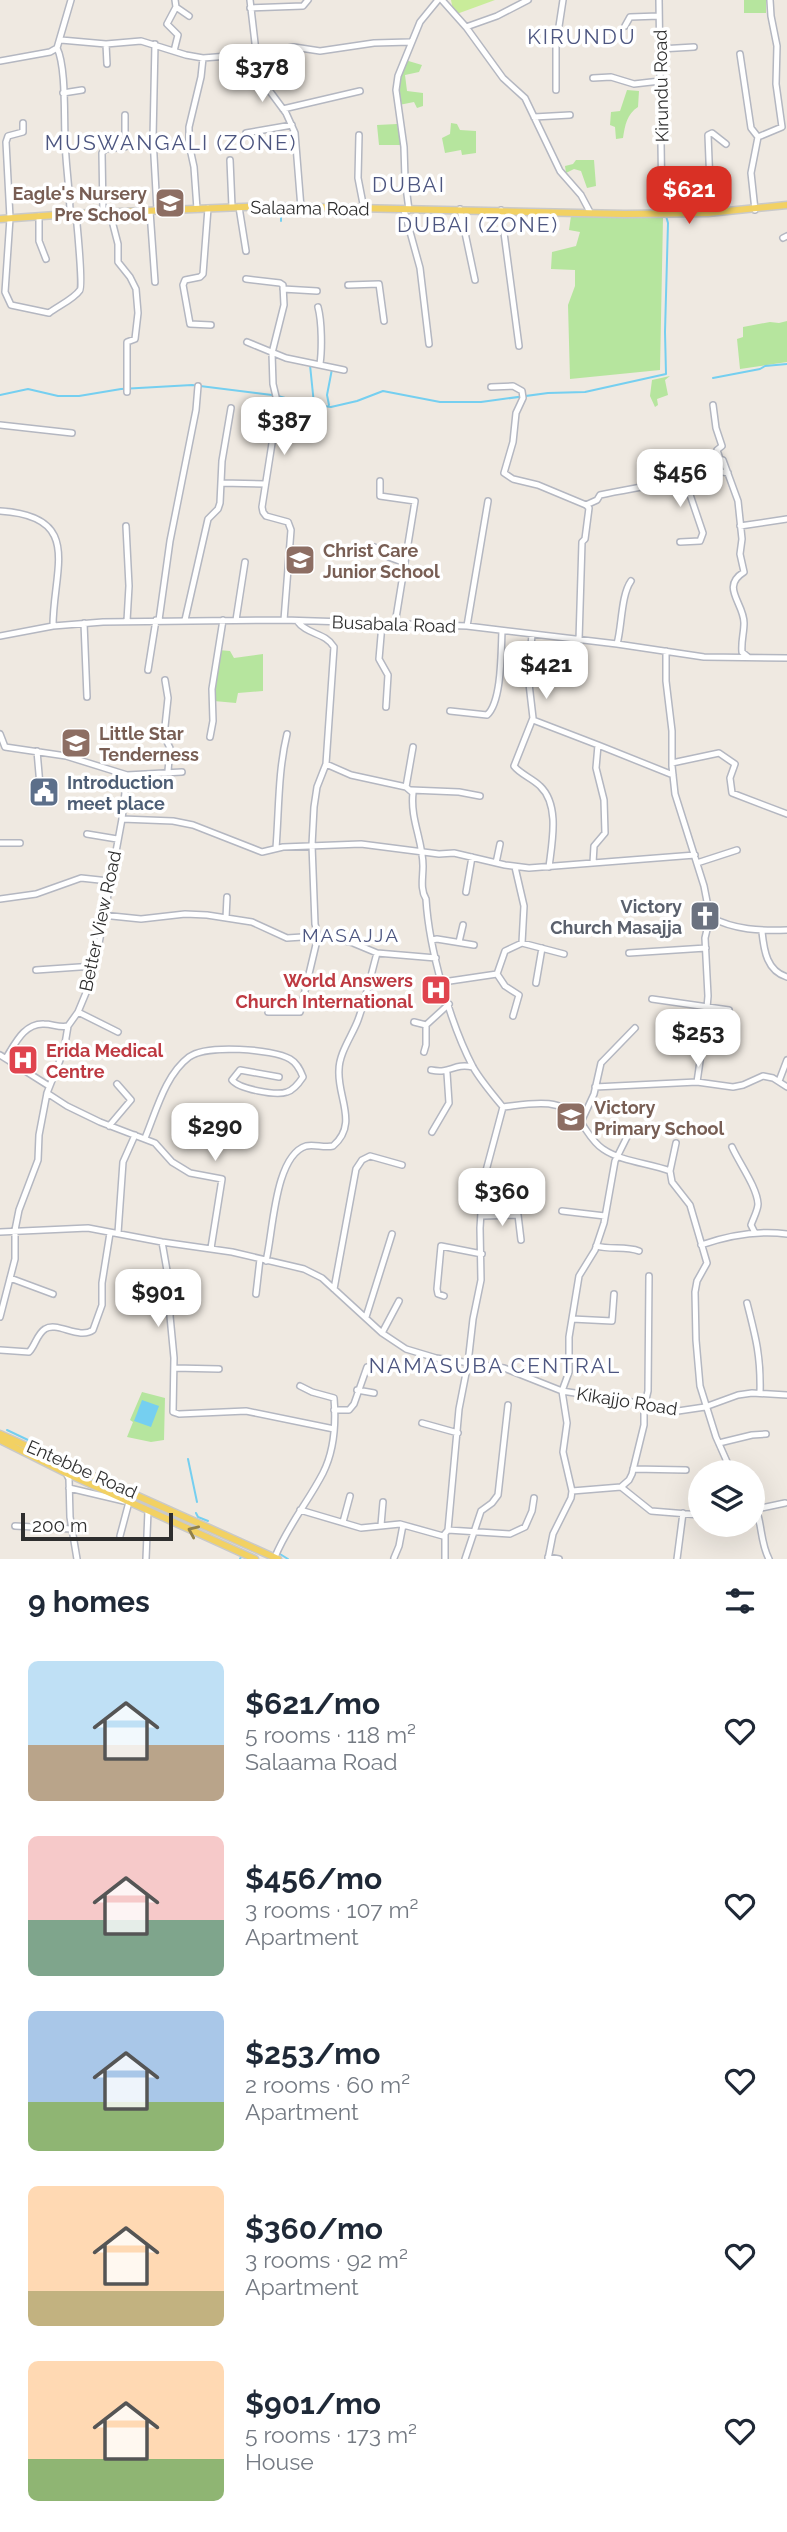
<!DOCTYPE html>
<html lang="en">
<head>
<meta charset="utf-8">
<style>
	:root { --surface:#fff; --page:#f2f2f3; --text:#1f2937; --muted:#747a83; --accent:#d93025 }
	body { margin:0; font-family:Raleway,sans-serif; background:var(--page); color:var(--text); height:100vh; display:flex; flex-direction:column; font-size:26px; white-space:nowrap }
	* { box-sizing:border-box; margin:0 }
	p { font-size:23px; color:var(--muted) }
	.icon { flex:none; width:38px; height:38px; fill:none; stroke:currentColor; stroke-width:2; stroke-linecap:round; stroke-linejoin:round }
	.map { position:relative; height:1559px; overflow:hidden }
	.side { display:flex; flex-direction:column; background:var(--surface); flex:1 }
	.side>* { flex:none }
	.fabs { position:absolute; left:688px; top:1460px; display:grid; gap:14px }
	.fabs a { display:grid; place-items:center; width:77px; height:77px; border-radius:50%; background:var(--surface); box-shadow:0 7px 28px #0002; font-size:35px }
	.scale { position:absolute; left:21px; bottom:18px; width:152px; box-sizing:border-box; padding-left:7px; border:4px solid #2e2e2e; border-top:0; font-size:19px; line-height:24px; white-space:nowrap; color:#2e2e2e; -webkit-text-stroke:5px #fff; paint-order:stroke }
	.price { position:absolute; translate:-50% -60px; padding:0 16px; border-radius:14px; background:#fff; color:#222; font-size:23px; line-height:46px; filter:drop-shadow(0 2px 4px #0008) }
	.price::after { content:''; position:absolute; left:50%; top:42px; width:21px; height:16px; margin-left:-10px; background:inherit; clip-path:polygon(0 0,100% 0,50% 100%) }
	.price.selected { background:var(--accent); color:#fff }
	ul { padding:0; list-style:none }
	li { display:flex; align-items:center; gap:21px; height:175px; padding:0 28px }
	li span { display:grid; place-items:center; flex:none; width:196px; height:140px; border-radius:10px; color:#555 }
	li>.icon { margin-inline-start:auto }
	span .icon { width:84px; height:84px; fill:#fffc; stroke-width:1 }
	li b { font-size:30px }
	h2 { display:flex; justify-content:space-between; align-items:center; height:84px; padding:0 28px; font-size:30px }
	.map>svg:first-child { display:block }
	.green { fill:#b6e59e }
	.pitch { fill:#c9ec9a }
	.water { fill:#75cff0 }
	.lines { fill:none; stroke-linecap:round; stroke-linejoin:round }
	.stream { stroke:#75cff0; stroke-width:2 }
	.minor-casing { stroke:#b4b7c1; stroke-width:8 }
	.major-casing { stroke:#c9c9c9; stroke-width:9 }
	.minor { stroke:#fff; stroke-width:5 }
	.major { stroke:#f2d163; stroke-width:6 }
	.oneway { stroke:#908048 }
	.labels { text-anchor:middle; dominant-baseline:central; stroke-width:7; stroke-linejoin:round; paint-order:stroke }
	.street-label { font-size:18px; fill:#2e2e2e; stroke:#fff }
	.education-label { font-size:18px; font-weight:bold; fill:#785e54; stroke:#fff; text-anchor:start }
	.service-label { font-size:18px; font-weight:bold; fill:#4e5e75; stroke:#fff; text-anchor:start }
	.worship-label { font-size:18px; font-weight:bold; fill:#5b616d; stroke:#fff; text-anchor:end }
	.health-label { font-size:18px; font-weight:bold; fill:#be3a42; stroke:#fff; text-anchor:end }
	.neighbourhood-label { font-size:19px; letter-spacing:2px; fill:#4d5680; stroke:#fff }
	.quarter-label { font-size:21px; letter-spacing:2px; fill:#4d5680; stroke:#fff }
</style>
</head>
<body>
<div class="map">
<svg width="787" height="1559" viewBox="0 0 787 1559">
	<rect width="100%" height="100%" fill="#efe9e1"/>
	<path class="green" d="M744 0H766V13H744Z
		M405 60 422 65 419 72 405 75 407 91 423 93V106L417 108 414 102 399 105 397 90Z
		M627 90 639 91 638 107C627 114 625 125 623 138L616 139 615 127 610 125 611 112 620 111Z
		M451 123 457 124 460 130 476 131V153L462 155 461 150 445 153 442 138 450 134Z
		M397 124 401 145H379L377 125Z
		M576 160H594L596 186 587 188 581 171 574 169 566 173 565 166 573 164Z
		M571 216 663 218 660 370 570 379 568 305 575 286V270L551 269 552 252 576 246 580 232 569 230Z
		M787 321V362L740 369 737 339 743 337V327L770 322 779 323Z
		M670 376 665 380 668 395 657 399 658 405 655 407 650 396 652 380Z
		M218 650 230 651 234 658 263 654V691L238 693 236 703 214 701Z
		M142 1392 165 1398 164 1440 151 1442 127 1437 133 1422 130 1420Z"/>
	<path class="pitch" d="M451 0H495L454 15Z"/>
	<path class="water" d="M142 1400 159 1406 151 1427 134 1421Z"/>
	<g class="lines">
		<path class="stream" d="M666 216 668 223 665 332 666 374
			M281 221V213
			M310 365 314 404
			M713 378 760 369 765 366 787 364
			M0 395 28 389 58 396H79L121 389 192 385 272 395
			M278 396 303 403 331 407 357 401 383 391 440 402H481L548 393 585 392 666 374
			M329 405 327 395 332 369
			M7 1430 51 1451
			M188 1459 197 1502
			M196 1513 198 1517 208 1521
			M280 1554 288 1559
			M240 1559 241 1557"/>
		<g class="minor-casing">
			<path id="minor" d="M250 0 258 69 266 86 286 113 295 133 301 208
				M442 0 466 27 503 78 525 98 560 171 581 195 590 212
				M659 0 662 213
				M176 7 189 16
				M250 8 303 6 308 0
				M625 26 630 17 659 16
				M466 27 497 16 528 0
				M61 40 106 44 141 41 186 55 203 58 254 54 294 47 320 51 374 43 410 42
				M106 44 107 64
				M155 44 153 138 157 210
				M57 48C66 66 64 115 65 136 65 162 70 188 70 214
				M660 49 694 47
				M174 51 178 35 167 24 176 7 175 0
				M740 54 751 128 758 137
				M0 61 50 52 57 48 71 0
				M593 78 611 77 634 84 660 81
				M556 90V46L563 0
				M63 93 82 90
				M283 109 360 91
				M534 117 570 115
				M23 123V132L8 136 6 142 10 218 5 292 11 305 49 313C58 306 74 299 80 290 83 287 77 224 76 214
				M246 133 292 125
				M359 135 358 178 364 209
				M230 160 232 207
				M239 207 246 251
				M208 208 203 274 200 277 185 280 183 285 190 324 211 325
				M197 209 194 167 189 144V127L201 77 203 58
				M460 209 475 280
				M404 210 420 268 429 344
				M409 210 405 179 404 147 396 90 398 76 420 22 438 0
				M501 210 519 346
				M755 210 751 173 758 137 782 127 776 84 777 46 771 16 770 0
				M150 211 155 282
				M103 213 102 153 105 149 125 147V115
				M110 213 118 244V262L130 277 136 289 138 313 135 339 127 342V392
				M708 213 710 185 708 135 712 133 726 144
				M39 216V241L46 259
				M783 238 787 236
				M246 279 280 283 283 285 284 305 272 353 273 384 278 405 262 507 263 512 266 516 288 522 291 530 284 620
				M348 285 379 284 384 321
				M283 289 317 291
				M318 307C322 322 322 350 320 364
				M247 342 286 358 344 370
				M491 387 513 386 522 391 523 398 516 413 513 442 504 473 513 479 538 485 586 505 589 508 585 539 582 542 579 640
				M713 405 716 428 722 446 717 450 720 459 723 460 738 501 742 539 740 554 744 572C720 587 744 603 744 623 744 633 741 641 742 652L748 657
				M0 425 72 433
				M380 481V496L415 501 395 624
				M221 483 265 484
				M586 505 597 500 600 495C622 490 645 487 667 482 689 477 706 468 728 473
				M0 511C84 516 53 569 53 626
				M126 526 129 586 127 621
				M740 526 787 519
				M680 542 700 541 703 533 684 477
				M374 547 375 552 405 563
				M159 620 170 541 196 410 198 386
				M185 620 208 519 218 509 220 503 222 461 231 408
				M236 620 245 562
				M84 623 87 697
				M382 624 379 659 388 675 386 707
				M467 626 488 501
				M532 635 528 675 533 718 514 766C520 774 532 778 540 786 560 805 552 842 549 867
				M0 636 53 626 103 622 284 620 467 626 617 644 704 657 787 658
				M617 644C622 626 621 595 631 581
				M666 651V681L672 731V766L675 794 704 886 710 917 705 938 708 996 706 1020 697 1082
				M148 670 156 620
				M165 680 168 698 164 736 170 748 168 771
				M450 711 487 715C502 702 501 651 502 631
				M533 720 598 745 596 768 604 800 605 833 594 846 593 863
				M0 734 5 747 66 756 127 775 122 819 93 976 78 1012 68 1026 64 1050 47 1093 39 1135 38 1160 19 1210 15 1230V1259L0 1317
				M210 737 213 721 212 689 223 620
				M598 745 673 775
				M37 751 41 797
				M672 763 719 753 735 764 730 778 732 793 787 814
				M326 764 351 775 406 787 413 793C410 819 423 841 423 866 423 878 420 889 426 899 429 949 450 1023 473 1067 481 1081 493 1095 503 1107
				M127 775 182 772
				M406 787 413 747
				M411 790 459 792 480 796
				M122 819 173 821 193 825 262 852 283 847 361 844 439 854 454 853 505 865 529 868 695 855
				M87 834 117 839
				M0 843H20
				M276 848C279 810 278 771 287 734
				M496 863 500 844
				M697 863 737 850
				M515 867 524 906 522 943
				M466 892 472 857
				M0 899 36 894 81 878 109 881
				M102 915 141 919 185 914 207 915 252 922 287 938 318 936 334 938 353 943 377 953 436 958
				M710 917C735 930 760 931 787 930
				M226 918 227 897
				M762 932C764 951 767 971 787 977
				M432 940 437 939 474 945
				M459 942 463 925
				M629 953 706 948
				M36 970 94 966
				M497 974 505 986 519 995 513 1016
				M443 982 497 974 505 951 522 943 564 954
				M536 983 542 948
				M652 999 729 1010
				M78 1012 118 1032
				M268 1012H300L318 936 315 924 312 845 314 807 317 787 326 764 334 647C325 632 307 635 297 621
				M414 1022 426 1025 449 1004
				M424 1052 426 1045V1025
				M0 1055 49 1086
				M6 1058C15 1044 24 1023 44 1024 53 1024 59 1028 68 1026
				M431 1070C452 1074 452 1063 473 1067
				M779 1081 787 1060
				M595 1087 697 1082 733 1087 743 1085 763 1076 773 1078 787 1087
				M47 1093 67 1106 100 1122 155 1143 172 1162 190 1173 222 1179 211 1248
				M503 1107C529 1104 560 1096 579 1120 587 1130 592 1142 603 1149 622 1162 649 1163 670 1171
				M581 1122 594 1094 601 1063 635 1028
				M109 1126 131 1100 117 1084
				M432 1132 449 1103 447 1073
				M145 1138C156 1112 165 1075 189 1057 206 1044 273 1049 290 1059 297 1063 300 1069 303 1077 299 1083 294 1090 287 1092 276 1096 239 1089 232 1080L240 1070 279 1077
				M676 1143 670 1171 672 1182 690 1205 707 1263 697 1281 695 1292 696 1340 700 1386 716 1437 728 1464 735 1472
				M732 1147C739 1163 757 1187 758 1204 758 1210 753 1219 751 1225L755 1233
				M562 1211 605 1216
				M482 1216 518 1215 521 1240
				M0 1232 88 1228 162 1242 232 1252 304 1269 322 1278 382 1333 406 1349 436 1358 504 1368 562 1391 632 1402 644 1408 678 1411 705 1407 738 1395 752 1393 787 1395
				M118 1233 123 1162 135 1135
				M162 1242 172 1299 170 1316 174 1358 173 1412 179 1414 246 1411 334 1429
				M701 1245C730 1235 757 1230 787 1234
				M596 1246C611 1250 625 1246 639 1251
				M266 1261C273 1235 274 1156 306 1146 314 1144 324 1148 333 1146 359 1124 337 1097 339 1070 339 1053 352 1036 358 1020 366 998 371 975 377 953
				M10 1278 53 1294
				M334 1289 356 1169 362 1160 370 1156 402 1165
				M256 1294 260 1259
				M444 1296 438 1294 437 1289 441 1246 482 1254
				M747 1303C756 1338 761 1357 760 1393
				M366 1317 392 1234
				M572 1319 612 1321 614 1294
				M382 1333 399 1301
				M0 1350 29 1352C35 1346 37 1334 45 1329 57 1321 79 1340 93 1330L102 1305V1283L110 1233
				M174 1368 219 1369
				M357 1390 374 1393
				M334 1410H349L354 1404 367 1367
				M422 1423 458 1433
				M719 1443 752 1435 766 1434
				M633 1469 686 1470
				M66 1473 69 1479 70 1517 77 1559
				M621 1487 651 1511 700 1515
				M69 1488 124 1501
				M572 1491 621 1487 629 1480 632 1474 644 1425V1408L648 1391 649 1276
				M752 1501C763 1519 759 1540 769 1559
				M300 1510 361 1528 400 1524 443 1536 448 1530 510 1534 525 1527 532 1511 534 1498
				M752 1510 785 1503
				M343 1522 350 1496
				M381 1525 383 1502
				M15 1526 72 1529
				M448 1530 459 1409 468 1363 473 1319 481 1280 480 1228 483 1182 503 1107
				M120 1536 129 1502
				M275 1557C287 1527 308 1502 323 1473 334 1451 336 1422 334 1398L312 1392 300 1386
				M548 1557 559 1559
				M394 1558 399 1546 403 1525
				M146 1559 148 1511
				M445 1559V1535
				M465 1559 481 1511 492 1503 498 1495 508 1405
				M548 1559 553 1534 571 1498 572 1491 563 1452 567 1423 562 1391 569 1372V1337L579 1276 595 1250 604 1223 615 1161 632 1127
				M677 1559 683 1513"/>
		</g>
		<g class="major-casing">
			<path id="major" d="M0 219 70 214 266 206 625 214 708 213 787 205
				M0 1434 278 1559
				M0 1440 66 1473 255 1559"/>
		</g>
		<use href="#minor" class="minor"/>
		<use href="#major" class="major"/>
	</g>
	<defs><path id="oneway-chevron" d="M-2-3.5L2.5 0L-2 3.5" fill="none" stroke-width="1.6" stroke-linecap="round" stroke-linejoin="round" transform="scale(1.75)"/></defs>
	<use class="oneway" href="#oneway-chevron" transform="translate(193 1531) rotate(-156)"/>
	<defs>
		<g id="school-square" transform="scale(1.575)"><rect x="-9" y="-9" width="18" height="18" rx="4" fill="#8d6e63" stroke="#fff"/><path d="M0-5L7-2L0 1L-7-2ZM-4 1L0 2.5L4 1V4Q0 6-4 4Z" fill="#fff"/></g>
		<g id="civic-square" transform="scale(1.575)"><rect x="-9" y="-9" width="18" height="18" rx="4" fill="#5c6f8a" stroke="#fff"/><path d="M-.6-6.5H3V-4.5H.6V-3L4-1V1h2V6H-6V1h2V-1L-.6-3ZM-1.2 2.5V6h2.4V2.5Z" fill="#fff"/></g>
		<g id="church-square" transform="scale(1.575)"><rect x="-9" y="-9" width="18" height="18" rx="4" fill="#6b7280" stroke="#fff"/><path d="M-1.2-6h2.4v3.5h3.3v2.4h-3.3V6h-2.4V-.1h-3.3v-2.4h3.3Z" fill="#fff"/></g>
		<g id="hospital-square" transform="scale(1.575)"><rect x="-9" y="-9" width="18" height="18" rx="4" fill="#e0444e" stroke="#fff"/><path d="M-5-5h3v3.5h4V-5h3V5h-3V1.5h-4V5h-3Z" fill="#fff"/></g>
	</defs>
	<g fill-rule="evenodd">
		<use href="#school-square" x="170" y="203"/>
		<use href="#school-square" x="300" y="560"/>
		<use href="#school-square" x="76" y="743"/>
		<use href="#civic-square" x="44" y="792"/>
		<use href="#church-square" x="705" y="916"/>
		<use href="#hospital-square" x="436" y="990"/>
		<use href="#hospital-square" x="23" y="1060"/>
		<use href="#school-square" x="571" y="1117"/>
	</g>
	<g class="labels">
		<g class="street-label">
			<text transform="translate(661 86) rotate(-91)">Kirundu Road</text>
			<text transform="translate(310 208) rotate(1)">Salaama Road</text>
			<text transform="translate(394 624) rotate(2)">Busabala Road</text>
			<text transform="translate(100 921) rotate(-78)">Better View Road</text>
			<text transform="translate(627 1401) rotate(9)">Kikajjo Road</text>
			<text transform="translate(82 1469) rotate(24)">Entebbe Road</text>
		</g>
		<g class="education-label">
			<text x="147" y="193" text-anchor="end">Eagle's Nursery<tspan x="147" dy="21">Pre School</tspan></text>
			<text x="323" y="550">Christ Care<tspan x="323" dy="21">Junior School</tspan></text>
			<text x="99" y="733">Little Star<tspan x="99" dy="21">Tenderness</tspan></text>
			<text x="594" y="1107">Victory<tspan x="594" dy="21">Primary School</tspan></text>
		</g>
		<g class="service-label">
			<text x="67" y="782">Introduction<tspan x="67" dy="21">meet place</tspan></text>
		</g>
		<g class="worship-label">
			<text x="682" y="906">Victory<tspan x="682" dy="21">Church Masajja</tspan></text>
		</g>
		<g class="health-label">
			<text x="413" y="980">World Answers<tspan x="413" dy="21">Church International</tspan></text>
			<text x="46" y="1050" text-anchor="start">Erida Medical<tspan x="46" dy="21">Centre</tspan></text>
		</g>
		<g class="neighbourhood-label">
			<text x="351" y="935">MASAJJA</text>
		</g>
		<g class="quarter-label">
			<text x="582" y="36">KIRUNDU</text>
			<text x="171" y="142">MUSWANGALI (ZONE)</text>
			<text x="409" y="184">DUBAI</text>
			<text x="478" y="224">DUBAI (ZONE)</text>
			<text x="495" y="1365">NAMASUBA CENTRAL</text>
		</g>
	</g>
</svg>
<div class="fabs">
<a><svg class="icon" aria-label="layers" viewBox="0 0 24 24"><path d="M12 4l9 5-9 5-9-5zM3 14l9 5 9-5"/></svg></a>
</div>
<div class="scale">200 m</div>
<b class="price" style="left:262px;top:104px">$378</b>
<b class="price selected" style="left:689px;top:226px">$621</b>
<b class="price" style="left:284px;top:457px">$387</b>
<b class="price" style="left:680px;top:509px">$456</b>
<b class="price" style="left:546px;top:701px">$421</b>
<b class="price" style="left:698px;top:1069px">$253</b>
<b class="price" style="left:215px;top:1163px">$290</b>
<b class="price" style="left:502px;top:1228px">$360</b>
<b class="price" style="left:158px;top:1329px">$901</b>
</div>
<section class="side">
<h2>9 homes<svg class="icon" aria-label="filters" viewBox="0 0 24 24"><path d="M4 7h16M4 17h16"/><circle cx="9" cy="7" r="2"/><circle cx="15" cy="17" r="2"/></svg></h2>
<ul>
<li><span style="background:linear-gradient(#bfe0f5 60%,#b9a48a 0)"><svg class="icon" aria-label="home" viewBox="0 0 24 24"><path d="M3 11l9-7 9 7M6 9v11h12V9"/></svg></span><div><b>$621/mo</b><p>5 rooms · 118 m²</p><p>Salaama Road</p></div><svg class="icon" aria-label="heart" viewBox="0 0 24 24"><path d="M12 20l-8-8c-3-5 5-10 8-4 3-6 11-1 8 4z"/></svg></li>
<li><span style="background:linear-gradient(#f6c9c9 60%,#7fa58c 0)"><svg class="icon" aria-label="home" viewBox="0 0 24 24"><path d="M3 11l9-7 9 7M6 9v11h12V9"/></svg></span><div><b>$456/mo</b><p>3 rooms · 107 m²</p><p>Apartment</p></div><svg class="icon" aria-label="heart" viewBox="0 0 24 24"><path d="M12 20l-8-8c-3-5 5-10 8-4 3-6 11-1 8 4z"/></svg></li>
<li><span style="background:linear-gradient(#a9c7e8 65%,#8fb573 0)"><svg class="icon" aria-label="home" viewBox="0 0 24 24"><path d="M3 11l9-7 9 7M6 9v11h12V9"/></svg></span><div><b>$253/mo</b><p>2 rooms · 60 m²</p><p>Apartment</p></div><svg class="icon" aria-label="heart" viewBox="0 0 24 24"><path d="M12 20l-8-8c-3-5 5-10 8-4 3-6 11-1 8 4z"/></svg></li>
<li><span style="background:linear-gradient(#ffd9b3 75%,#c2b280 0)"><svg class="icon" aria-label="home" viewBox="0 0 24 24"><path d="M3 11l9-7 9 7M6 9v11h12V9"/></svg></span><div><b>$360/mo</b><p>3 rooms · 92 m²</p><p>Apartment</p></div><svg class="icon" aria-label="heart" viewBox="0 0 24 24"><path d="M12 20l-8-8c-3-5 5-10 8-4 3-6 11-1 8 4z"/></svg></li>
<li><span style="background:linear-gradient(#ffd9b3 70%,#8fb573 0)"><svg class="icon" aria-label="home" viewBox="0 0 24 24"><path d="M3 11l9-7 9 7M6 9v11h12V9"/></svg></span><div><b>$901/mo</b><p>5 rooms · 173 m²</p><p>House</p></div><svg class="icon" aria-label="heart" viewBox="0 0 24 24"><path d="M12 20l-8-8c-3-5 5-10 8-4 3-6 11-1 8 4z"/></svg></li>
</ul>
</section>
</body>
</html>
